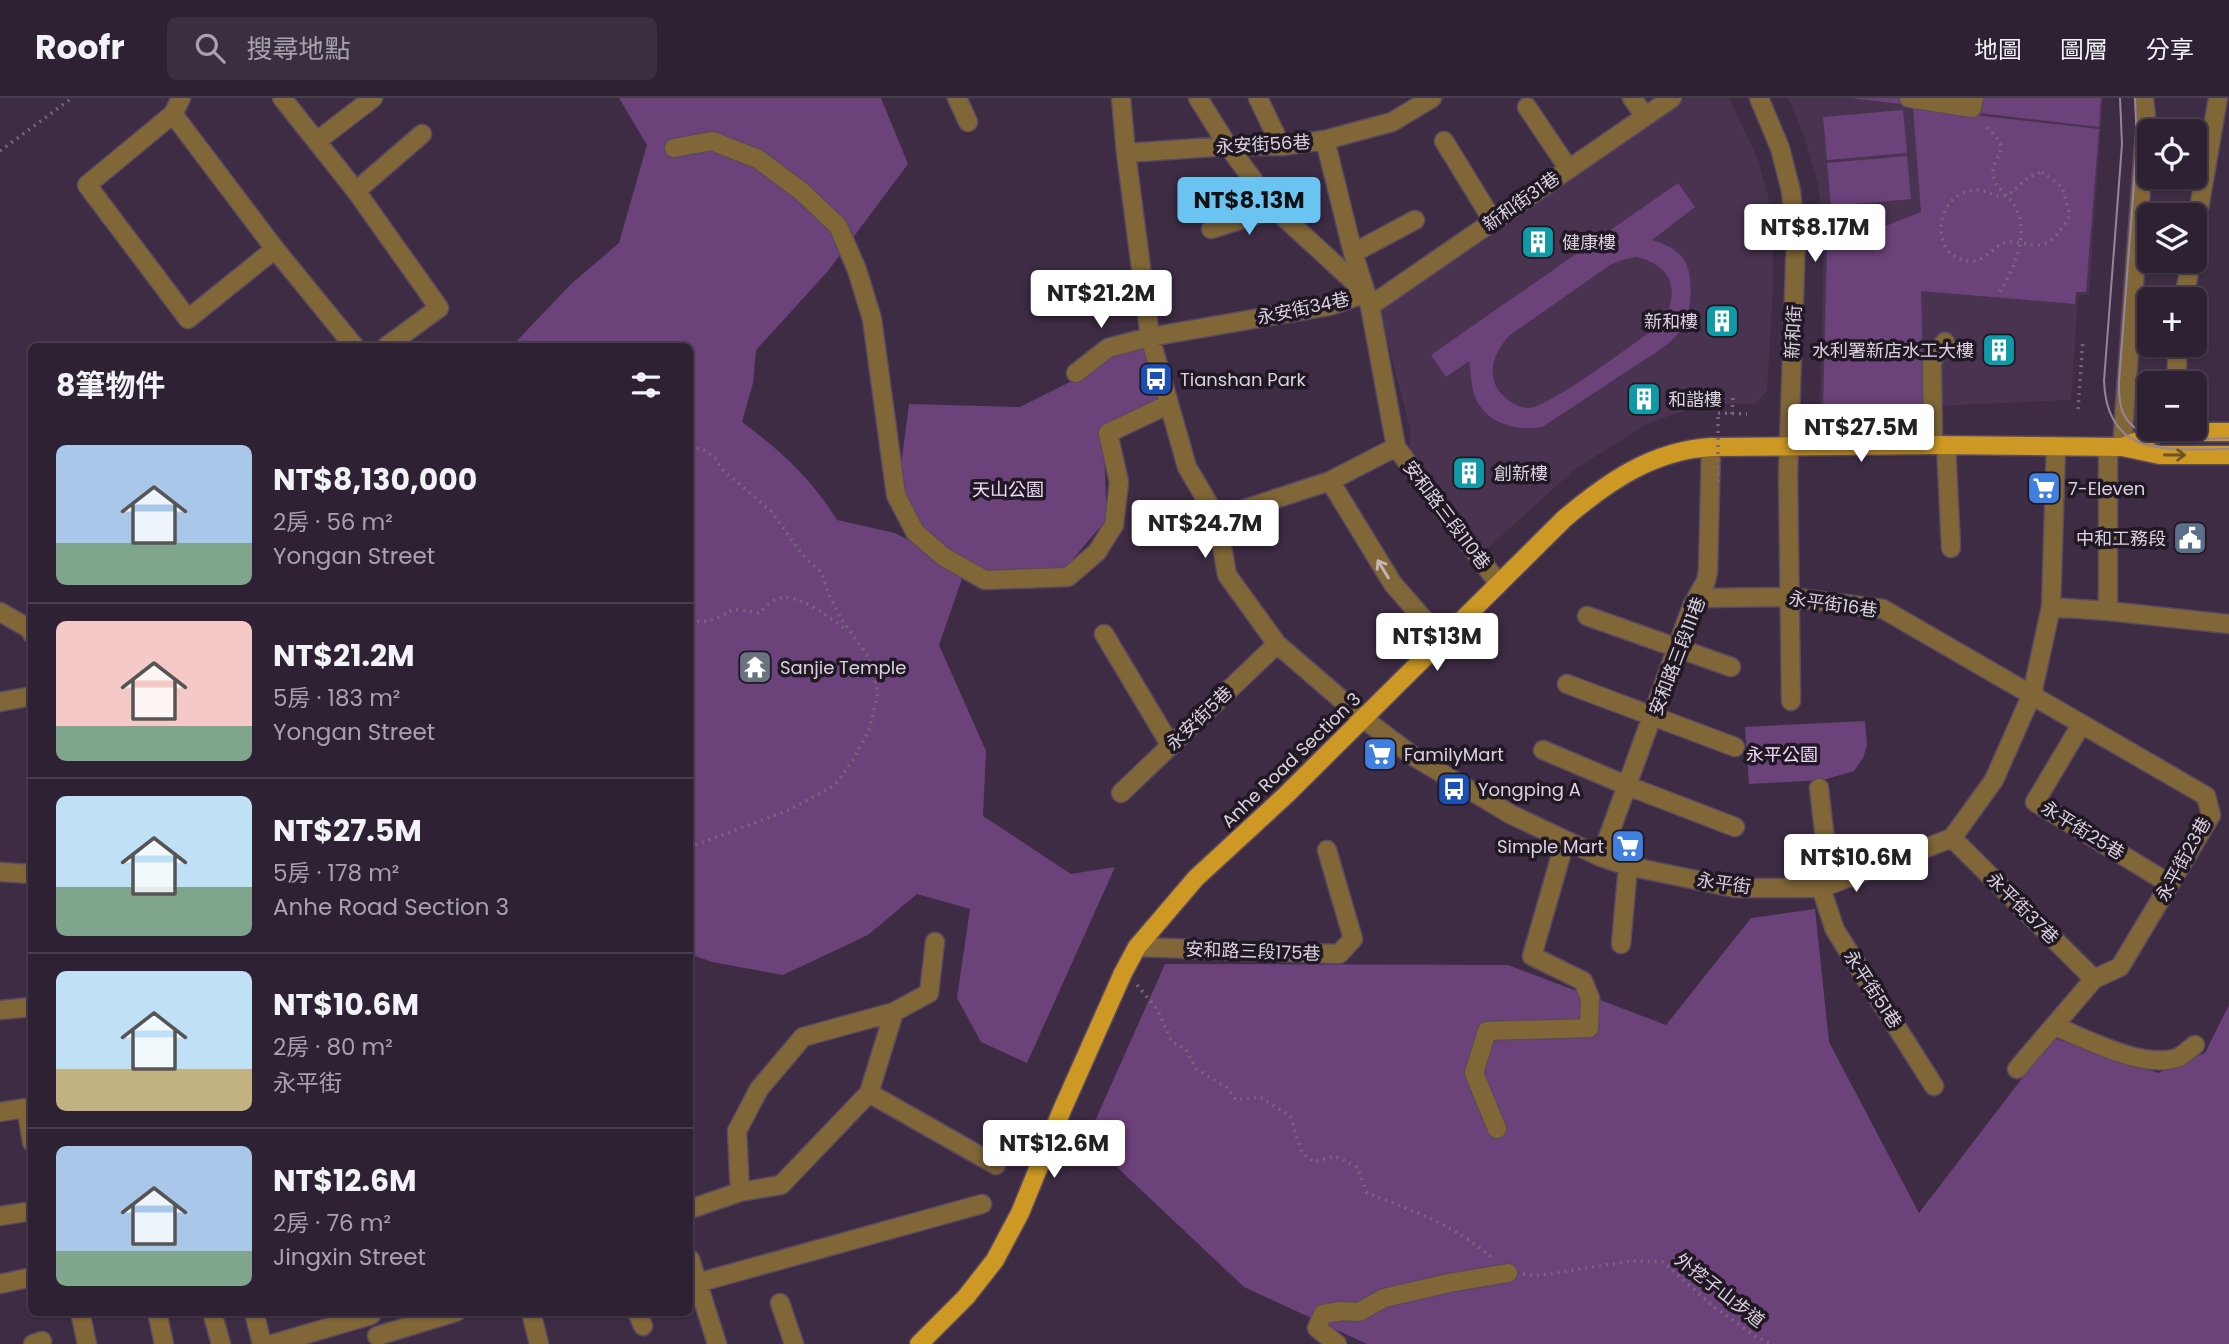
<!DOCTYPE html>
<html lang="zh-TW">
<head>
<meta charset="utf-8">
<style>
	:root { --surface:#2e2133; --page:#3a2e3f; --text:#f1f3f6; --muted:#a7a3ac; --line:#493e4e; --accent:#6ac3f1 }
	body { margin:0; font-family:Poppins,"Noto Sans TC",sans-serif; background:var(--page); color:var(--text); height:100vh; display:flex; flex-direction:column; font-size:26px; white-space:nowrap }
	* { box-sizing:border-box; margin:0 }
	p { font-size:23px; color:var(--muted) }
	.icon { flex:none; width:38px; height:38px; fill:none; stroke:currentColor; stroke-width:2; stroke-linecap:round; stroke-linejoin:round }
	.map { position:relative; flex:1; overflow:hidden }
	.sheet { position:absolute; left:28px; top:245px; width:665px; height:973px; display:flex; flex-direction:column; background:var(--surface); border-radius:10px; box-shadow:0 2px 5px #0004,0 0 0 2px var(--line) }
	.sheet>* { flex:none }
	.tools { position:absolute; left:2137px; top:21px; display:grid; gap:14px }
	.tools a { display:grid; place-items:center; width:70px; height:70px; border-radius:10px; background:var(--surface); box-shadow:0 2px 5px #0004,0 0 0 2px var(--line); font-size:35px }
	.price { position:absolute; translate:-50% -60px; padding:0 16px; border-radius:7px; background:#fff; color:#222; font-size:23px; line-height:46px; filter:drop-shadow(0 2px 4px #0008) }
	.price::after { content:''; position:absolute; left:50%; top:42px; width:21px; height:16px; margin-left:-10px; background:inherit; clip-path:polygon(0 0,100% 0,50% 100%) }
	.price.current { background:var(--accent); color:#111 }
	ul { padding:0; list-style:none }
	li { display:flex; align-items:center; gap:21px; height:175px; padding:0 28px }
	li+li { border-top:2px solid var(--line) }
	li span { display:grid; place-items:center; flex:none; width:196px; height:140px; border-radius:10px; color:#555 }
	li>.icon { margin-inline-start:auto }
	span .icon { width:84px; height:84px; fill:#fffc; stroke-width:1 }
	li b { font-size:30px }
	h2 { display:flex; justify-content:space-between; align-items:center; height:84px; padding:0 28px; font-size:30px }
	header { display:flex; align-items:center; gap:42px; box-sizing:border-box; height:98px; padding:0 35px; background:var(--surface); border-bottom:2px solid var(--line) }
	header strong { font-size:33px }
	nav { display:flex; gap:38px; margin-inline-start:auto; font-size:24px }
	.search { width:490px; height:63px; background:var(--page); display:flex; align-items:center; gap:18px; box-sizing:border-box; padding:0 24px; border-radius:10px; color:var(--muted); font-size:26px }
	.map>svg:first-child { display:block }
	.built { fill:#493351 }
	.green { fill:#6c427a; fill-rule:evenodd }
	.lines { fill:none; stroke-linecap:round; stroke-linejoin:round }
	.minor-casing { stroke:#5a4a60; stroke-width:21 }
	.major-casing { stroke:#5a4a60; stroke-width:21 }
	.path { stroke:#76677c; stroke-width:3.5; stroke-dasharray:2 5; stroke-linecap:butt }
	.minor { stroke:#816738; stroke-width:18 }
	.major { stroke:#cd9823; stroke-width:18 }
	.tram { stroke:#94869a; stroke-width:2 }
	.path-bridge { stroke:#76677c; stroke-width:3.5; stroke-dasharray:2 5; stroke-linecap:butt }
	.oneway { stroke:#6e5223 }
	.oneway2 { stroke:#c5b6b7 }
	.labels { text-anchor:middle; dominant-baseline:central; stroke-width:7; stroke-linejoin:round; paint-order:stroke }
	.street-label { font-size:18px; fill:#dcd1e1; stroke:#201823 }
	.poi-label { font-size:18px; fill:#dcd1e1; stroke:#201823; text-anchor:start }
	.park-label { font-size:18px; fill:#f2d9fb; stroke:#201823 }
</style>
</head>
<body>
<header>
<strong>Roofr</strong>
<div class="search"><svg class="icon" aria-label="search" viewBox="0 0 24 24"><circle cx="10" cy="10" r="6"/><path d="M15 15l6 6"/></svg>搜尋地點</div>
<nav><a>地圖</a><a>圖層</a><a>分享</a></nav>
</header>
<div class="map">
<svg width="2229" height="1246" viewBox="0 0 2229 1246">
	<rect width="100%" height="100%" fill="#3e2c44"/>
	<path class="built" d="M1686 0H1729L1757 59 1768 97 1773 134V193L1767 293 1755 306H1719L1677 315 1645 327 1574 372 1487 451 1409 348 1411 334 1379 210Z
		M1788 0H2103L2089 197H2078L2071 302 1825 313 1820 308 1824 136 1818 86 1804 38Z"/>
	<path class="green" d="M619 0H881L908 66 828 173 756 252 753 285 742 324C782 354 810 379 837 422L895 435 965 472 939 547 986 653 983 718 1071 776 1115 769 1027 965 981 944 957 900 970 811 917 796 868 837 783 877 712 864 690 856V248H512L571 186 619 145 647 47Z
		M1850 0H2101L2099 29Z
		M1913 10 2099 31 2086 194H2076L2075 206 1921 193 1924 307 1823 309 1827 151 1921 114Z
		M1903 12 1907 55 1827 62 1823 19Z
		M1907 58 1911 101 1831 108 1827 65Z
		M1678 85 1695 109 1652 142C1672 148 1688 157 1690 181 1692 198 1690 218 1680 233 1670 248 1648 259 1633 269 1603 289 1573 309 1542 329 1518 333 1488 327 1476 301 1471 289 1471 275 1469 263L1446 279 1431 257ZM1637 159C1674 168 1680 195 1662 225 1640 241 1550 309 1529 310 1516 310 1500 298 1495 286 1488 267 1498 250 1510 237L1610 167 1625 161Z
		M1147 248 1162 304 1103 331 1107 421 1066 469 984 475 920 430 903 395 901 367 909 306 1020 309 1078 280 1100 257Z
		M1865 623 1867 648 1863 660 1854 673 1823 682 1749 686 1745 629Z
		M1815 811 1829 944 1919 1115 2053 940 2158 975 2205 955 2229 907V1246H1367L1244 1189 1087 1041 1165 866 1508 867 1666 927 1751 820Z"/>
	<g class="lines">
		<g class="minor-casing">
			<path id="minor" d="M181 0 173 16 275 151 354 248
				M282 0 356 93 439 210 387 248
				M957 0 968 24
				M1121 0 1126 55 1150 239 1187 369 1217 420 1227 477 1277 546 1364 621 1413 658 1510 716 1601 759 1628 768 1735 790H1821L1952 740 1994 682 2032 596 2051 509 2056 349
				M1198 0 1228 48 1275 111 1364 193
				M1258 0 1281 48
				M1632 0 1645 18
				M1759 0 1780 50 1791 93 1796 140 1788 376 1791 603
				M1909 0 1972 10 1974 0
				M1527 9 1568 70
				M173 16 87 87 188 221 275 151
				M1325 42 1353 155 1370 208 1396 349 1499 486
				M317 43 373 0
				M1444 43 1493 123
				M674 50 712 43 758 61 801 93 838 128 857 172 872 221 896 397 915 434 944 459 985 482 1068 479 1097 454 1114 427 1119 384 1108 335 1169 306
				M1126 55 1228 48H1281L1325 42 1392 24 1432 0
				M356 93 422 36
				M1211 131 1275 111
				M2194 140 2218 0
				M1353 155 1415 122
				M2184 201 2191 163
				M1370 208 1672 0
				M1076 275 1108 250 1150 239 1329 208 1366 195
				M2176 285 2178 247
				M1933 347 1932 266 1934 257 1945 244
				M1946 347 1951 450
				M2108 349V513L2229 526
				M2122 349 2146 20 2144 0
				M1330 383 1393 486 1442 542
				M1217 420 1330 383 1396 349
				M1697 500 1790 499 1883 511 2206 698 2211 717 2120 869 2094 881 2017 971
				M2051 509 2108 513
				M0 514 30 531 32 536
				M1587 518 1731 569
				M1104 536 1171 648
				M1567 586 1735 649
				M0 604 32 598
				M2081 627 2035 704 2170 786
				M1543 652 1628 688 1735 729
				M1819 690 1830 785
				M1121 695 1277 546
				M1952 740 2094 881
				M1601 759 1692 508 1706 483 1708 473 1711 349
				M0 774 32 776
				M1821 790 1835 832 1934 988
				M1621 846 1628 768
				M1137 849 1339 856 1353 841 1327 752
				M0 912 32 909
				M2054 928C2087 941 2141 971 2177 960 2183 958 2189 951 2195 947
				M869 995 996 1067
				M0 1014 32 1009
				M28 1019 32 1044
				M1497 1031 1474 975 1487 933 1589 930 1590 900 1583 883 1532 858 1565 743
				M740 1094 737 1033 759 991 803 939 894 914
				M690 1111 740 1094 781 1087 869 995 894 914 929 895 935 844
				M0 1118 32 1113
				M690 1161 717 1246
				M697 1185 982 1106
				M0 1186 32 1179
				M780 1205 794 1246
				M80 1214 87 1246
				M157 1214 164 1246
				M212 1214 221 1246
				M254 1214 262 1246
				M531 1214 539 1246
				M637 1214 643 1228
				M377 1238 456 1214
				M33 1246 42 1243
				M273 1246 371 1217
				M1337 1246 1317 1230 1323 1216 1341 1213 1359 1214 1384 1200 1449 1185 1508 1175"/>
		</g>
		<g class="major-casing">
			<path id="major" d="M2122 349 2160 334H2229
				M919 1246 966 1199 995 1162 1020 1115 1062 1012 1123 875 1137 849 1196 780 1286 697 1565 420C1609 383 1652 353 1711 349L1933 347 2122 349 2160 357H2229"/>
		</g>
		<path class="path" d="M1987 29C2016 58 1991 54 1993 77 1994 89 2009 98 2015 108 2030 135 2014 172 1999 195
			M0 53 72 0
			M2042 74 2062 89 2070 117C2063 130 2051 149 2035 147 2026 147 2018 143 2008 144 1994 146 1988 162 1971 163 1934 163 1932 111 1961 96 1985 84 1992 103 2007 97 2021 90 2023 78 2042 74Z
			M2078 311 2083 242
			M1718 315 1747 316
			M1732 316 1733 298
			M690 352 701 350 715 360 723 372 771 413 801 455 822 475 829 497 842 522 870 561 878 595 869 632 853 662 835 687 789 712 690 749
			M690 523C708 525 718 521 733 511L760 515C765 510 771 503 777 501 795 493 832 520 846 532
			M1137 887 1157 911 1172 944 1186 951 1196 971 1226 989 1236 1002 1260 999 1290 1018 1302 1055 1314 1064 1335 1058 1357 1069 1367 1095C1412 1112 1457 1128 1493 1161
			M1523 1176 1536 1178 1632 1163 1663 1164 1714 1209 1758 1240 1772 1246"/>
		<use href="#minor" class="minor"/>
		<use href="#major" class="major"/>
		<path class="tram" d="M2120 0 2122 46 2104 283C2107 362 2170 351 2229 351
			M2135 0 2137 46 2119 284C2119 295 2119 307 2124 317 2142 351 2198 340 2229 340"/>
		<path class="path-bridge" d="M1718 384V315"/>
	</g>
	<defs><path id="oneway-shaft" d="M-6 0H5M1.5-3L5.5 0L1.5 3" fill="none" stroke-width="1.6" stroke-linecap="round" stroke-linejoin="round" transform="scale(1.75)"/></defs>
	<use class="oneway" href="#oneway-shaft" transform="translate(2175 357)"/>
	<use class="oneway2" href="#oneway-shaft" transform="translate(1383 471) rotate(-121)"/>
	<defs>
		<g id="building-square" transform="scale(1.75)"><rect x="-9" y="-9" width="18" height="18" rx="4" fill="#0f9aa8" stroke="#201823"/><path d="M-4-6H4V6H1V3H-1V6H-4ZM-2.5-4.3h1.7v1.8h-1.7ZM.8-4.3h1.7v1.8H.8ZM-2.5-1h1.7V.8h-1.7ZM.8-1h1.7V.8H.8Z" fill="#fff"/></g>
		<g id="bus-square" transform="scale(1.75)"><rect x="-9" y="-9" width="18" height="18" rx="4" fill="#1a4fb4" stroke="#201823"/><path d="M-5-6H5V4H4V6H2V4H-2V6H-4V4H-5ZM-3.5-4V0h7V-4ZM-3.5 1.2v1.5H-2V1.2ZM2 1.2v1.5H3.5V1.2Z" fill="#fff"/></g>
		<g id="supermarket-square" transform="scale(1.75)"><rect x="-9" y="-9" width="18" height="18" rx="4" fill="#3f7fe0" stroke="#201823"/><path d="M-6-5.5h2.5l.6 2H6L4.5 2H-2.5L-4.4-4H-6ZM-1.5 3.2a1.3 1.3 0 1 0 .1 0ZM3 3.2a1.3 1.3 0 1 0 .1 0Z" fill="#fff"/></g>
		<g id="civic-square" transform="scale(1.75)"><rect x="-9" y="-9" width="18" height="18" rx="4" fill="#5c6f8a" stroke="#201823"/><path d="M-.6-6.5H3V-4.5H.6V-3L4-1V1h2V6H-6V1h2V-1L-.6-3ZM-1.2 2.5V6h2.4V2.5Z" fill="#fff"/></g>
		<g id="temple-square" transform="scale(1.75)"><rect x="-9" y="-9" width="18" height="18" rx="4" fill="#6b7280" stroke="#201823"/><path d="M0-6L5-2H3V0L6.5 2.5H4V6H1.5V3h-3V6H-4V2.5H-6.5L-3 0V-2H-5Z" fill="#fff"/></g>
	</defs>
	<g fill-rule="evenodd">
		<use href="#building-square" x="1538" y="144"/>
		<use href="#building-square" x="1722" y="223"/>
		<use href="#building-square" x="1999" y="252"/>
		<use href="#bus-square" x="1156" y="281"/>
		<use href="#building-square" x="1644" y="301"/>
		<use href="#building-square" x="1469" y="375"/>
		<use href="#supermarket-square" x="2044" y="390"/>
		<use href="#civic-square" x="2190" y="440"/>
		<use href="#temple-square" x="755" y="569"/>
		<use href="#supermarket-square" x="1380" y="656"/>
		<use href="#bus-square" x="1454" y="691"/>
		<use href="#supermarket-square" x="1628" y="748"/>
	</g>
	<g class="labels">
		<g class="street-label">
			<text transform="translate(1263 46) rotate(-3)">永安街56巷</text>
			<text transform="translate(1521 103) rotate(-35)">新和街31巷</text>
			<text transform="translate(1303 210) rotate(-12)">永安街34巷</text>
			<text transform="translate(1793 234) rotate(-87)">新和街</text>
			<text transform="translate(1447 417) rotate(53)">安和路三段110巷</text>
			<text transform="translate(1833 506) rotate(8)">永平街16巷</text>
			<text transform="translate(1677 558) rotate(-69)">安和路三段111巷</text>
			<text transform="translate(1199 620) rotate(-44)">永安街5巷</text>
			<text transform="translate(1291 662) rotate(-44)">Anhe Road Section 3</text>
			<text transform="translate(2083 732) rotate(32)">永平街25巷</text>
			<text transform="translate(2183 761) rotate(-61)">永平街23巷</text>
			<text transform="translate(1724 785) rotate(8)">永平街</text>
			<text transform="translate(2023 810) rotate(45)">永平街37巷</text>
			<text transform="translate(1253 853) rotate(2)">安和路三段175巷</text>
			<text transform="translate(1873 891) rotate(57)">永平街51巷</text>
			<text transform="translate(1720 1192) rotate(38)">外挖子山步道</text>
		</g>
		<g class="poi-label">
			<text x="1562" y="144">健康樓</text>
			<text x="1698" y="223" text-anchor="end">新和樓</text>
			<text x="1974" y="252" text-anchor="end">水利署新店水工大樓</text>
			<text x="1180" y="281">Tianshan Park</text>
			<text x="1668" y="301">和諧樓</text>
			<text x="1494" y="375">創新樓</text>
			<text x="2068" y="390">7-Eleven</text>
			<text x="2166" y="440" text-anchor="end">中和工務段</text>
			<text x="780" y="569">Sanjie Temple</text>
			<text x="1404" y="656">FamilyMart</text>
			<text x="1478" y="691">Yongping A</text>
			<text x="1604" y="748" text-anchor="end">Simple Mart</text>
		</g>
		<g class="park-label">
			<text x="1008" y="391">天山公園</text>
			<text x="1782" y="656">永平公園</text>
		</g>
	</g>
</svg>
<div class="tools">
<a><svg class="icon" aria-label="locate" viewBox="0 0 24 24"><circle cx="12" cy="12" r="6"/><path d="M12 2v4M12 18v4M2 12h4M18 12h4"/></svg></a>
<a><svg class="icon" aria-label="layers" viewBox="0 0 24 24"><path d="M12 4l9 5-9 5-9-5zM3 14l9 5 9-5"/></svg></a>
<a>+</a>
<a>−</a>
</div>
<b class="price current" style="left:1249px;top:139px">NT$8.13M</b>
<b class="price" style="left:1815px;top:166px">NT$8.17M</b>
<b class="price" style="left:1101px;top:232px">NT$21.2M</b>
<b class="price" style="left:1861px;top:366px">NT$27.5M</b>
<b class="price" style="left:1205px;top:462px">NT$24.7M</b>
<b class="price" style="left:1437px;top:575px">NT$13M</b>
<b class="price" style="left:1856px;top:796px">NT$10.6M</b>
<b class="price" style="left:1054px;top:1082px">NT$12.6M</b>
<section class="sheet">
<h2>8筆物件<svg class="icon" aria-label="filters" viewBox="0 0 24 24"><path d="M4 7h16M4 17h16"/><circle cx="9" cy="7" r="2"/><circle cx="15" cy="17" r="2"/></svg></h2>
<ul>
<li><span style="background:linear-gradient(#a9c7e8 70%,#7fa58c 0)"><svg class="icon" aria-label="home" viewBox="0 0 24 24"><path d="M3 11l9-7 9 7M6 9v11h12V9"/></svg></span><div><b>NT$8,130,000</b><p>2房 · 56 m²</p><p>Yongan Street</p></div></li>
<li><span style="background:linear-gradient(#f6c9c9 75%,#7fa58c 0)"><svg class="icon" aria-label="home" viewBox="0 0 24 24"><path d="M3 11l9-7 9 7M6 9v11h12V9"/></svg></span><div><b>NT$21.2M</b><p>5房 · 183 m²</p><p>Yongan Street</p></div></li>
<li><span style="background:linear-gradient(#bfe0f5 65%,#7fa58c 0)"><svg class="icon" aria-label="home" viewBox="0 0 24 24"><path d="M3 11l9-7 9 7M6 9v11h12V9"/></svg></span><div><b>NT$27.5M</b><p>5房 · 178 m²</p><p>Anhe Road Section 3</p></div></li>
<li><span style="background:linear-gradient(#bfe0f5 70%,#c2b280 0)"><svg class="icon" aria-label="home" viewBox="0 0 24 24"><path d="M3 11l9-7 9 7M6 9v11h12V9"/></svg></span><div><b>NT$10.6M</b><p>2房 · 80 m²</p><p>永平街</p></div></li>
<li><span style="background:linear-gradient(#a9c7e8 75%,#7fa58c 0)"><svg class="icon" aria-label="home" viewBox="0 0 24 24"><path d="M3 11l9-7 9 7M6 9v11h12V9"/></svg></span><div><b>NT$12.6M</b><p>2房 · 76 m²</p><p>Jingxin Street</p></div></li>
</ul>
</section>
</div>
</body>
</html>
